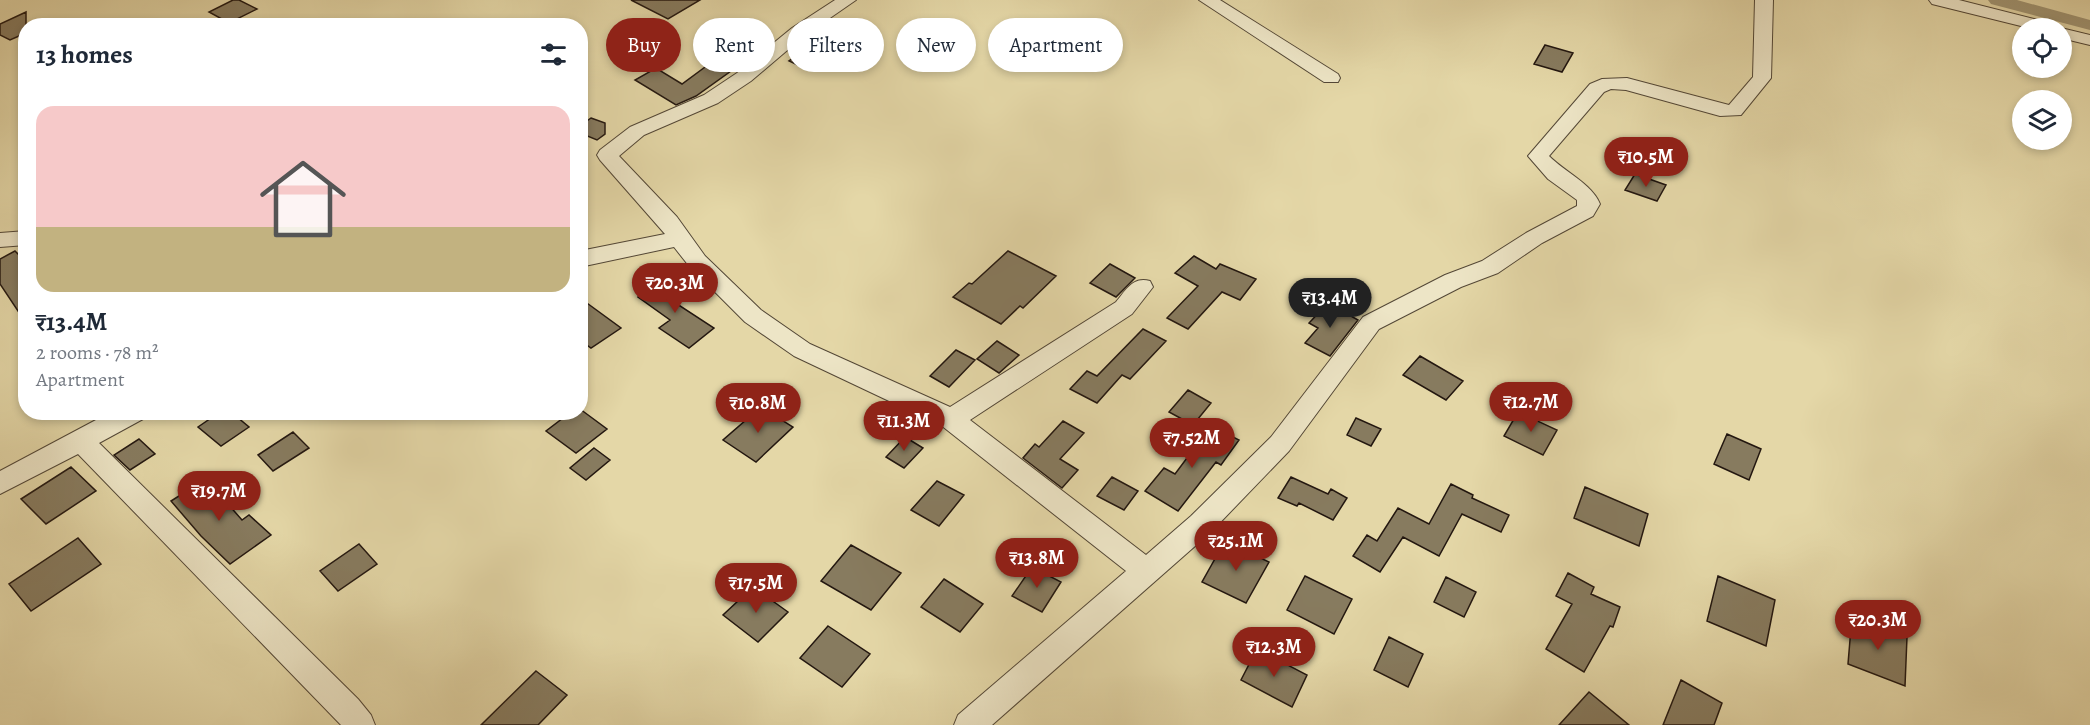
<!DOCTYPE html>
<html lang="en">
<head>
<meta charset="utf-8">
<style>
	:root { --surface:#fff; --page:#f2f2f3; --text:#1f2937; --muted:#747a83; --line:#e0e1e3; --accent:#8f2418 }
	body { margin:0; font-family:Alegreya,serif; background:var(--page); color:var(--text); height:100vh; display:flex; flex-direction:column; font-size:22px; white-space:nowrap }
	* { box-sizing:border-box; margin:0 }
	p { font-size:20px; color:var(--muted) }
	.icon { flex:none; width:33px; height:33px; fill:none; stroke:currentColor; stroke-width:2; stroke-linecap:round; stroke-linejoin:round }
	.map { position:relative; flex:1; overflow:hidden }
	.drawer { position:absolute; left:18px; top:18px; width:570px; height:402px; display:flex; flex-direction:column; background:var(--surface); border-radius:24px; box-shadow:0 3px 9px #0003 }
	.drawer>* { flex:none }
	.guide { position:absolute; left:606px; top:18px; width:570px; height:54px; display:flex; gap:12px }
	.tools { position:absolute; left:2012px; top:18px; display:grid; gap:12px }
	.tools a { display:grid; place-items:center; width:60px; height:60px; border-radius:50%; background:var(--surface); box-shadow:0 3px 9px #0003; font-size:30px }
	.price { position:absolute; translate:-50% -51px; padding:0 14px; border-radius:21px; background:var(--accent); color:#fff; font-size:20px; line-height:39px; filter:drop-shadow(0 2px 3px #0008) }
	.price::after { content:''; position:absolute; left:50%; top:36px; width:18px; height:14px; margin-left:-9px; background:inherit; clip-path:polygon(0 0,100% 0,50% 100%) }
	.price.selected { background:#222; color:#fff }
	ul { padding:0; list-style:none }
	li { display:grid; align-content:center; gap:12px; height:318px; padding:0 18px }
	li+li { border-top:2px solid var(--line) }
	li span { display:grid; place-items:center; height:186px; border-radius:18px; color:#555 }
	li>.icon { margin-inline-start:auto }
	span .icon { width:108px; height:108px; fill:#fffc; stroke-width:1 }
	li b { font-size:26px }
	h2 { display:flex; justify-content:space-between; align-items:center; height:72px; padding:0 18px; font-size:26px }
	.tag { padding:0 21px; border-radius:27px; background:var(--surface); box-shadow:0 3px 9px #0003; font-size:21px; line-height:54px }
	.tag.selected { background:var(--accent); color:#fff }
	.map>svg:first-child { display:block }
	.lines { fill:none; stroke-linecap:round; stroke-linejoin:round }
	.canal { fill:#a29674; fill-rule:evenodd }
	.building { fill:#877b5f; stroke:#231710; stroke-width:1.5 }
	.minor-casing { stroke:#534736; stroke-width:2 }
	.minor { fill:#ede5c6; fill-rule:evenodd }
</style>
</head>
<body>
<div class="map">
<svg width="2090" height="725" viewBox="0 0 2090 725">
	<rect width="100%" height="100%" fill="#e4d7a7"/>
	<filter id="stains"><feTurbulence type="fractalNoise" baseFrequency=".00333" numOctaves="4"/><feColorMatrix values="0 0 0 0 .2 0 0 0 0 .09 0 0 0 0 .02 0 0 0 .5 -.17"/></filter>
	<radialGradient id="worn" r=".72"><stop offset=".6" stop-color="#630" stop-opacity="0"/><stop offset="1" stop-color="#630" stop-opacity=".3"/></radialGradient>
	<g class="lines">
		<path class="canal" d="M1988 0H2017L2090 20V30L1991 4Z"/>
	</g>
	<path class="building" d="M233 0H239L257 9 229 23 209 12Z
		M631 0H700L668 19Z
		M26 12V33L10 40 0 35V24Z
		M835 29 856 36 808 70 789 61Z
		M1545 45 1573 53 1562 72 1534 64Z
		M724 53 745 61 696 96 676 105 635 80 656 68 682 84Z
		M591 118 605 123V134L597 140 580 133V126Z
		M1635 174 1666 185 1657 201 1625 190Z
		M15 251 26 262V323L0 284V259Z
		M1008 251 1056 276 1023 308 1020 306 1001 324 953 297 969 283 972 284Z
		M1194 256 1216 269 1220 264 1256 279 1240 300 1222 292 1188 329 1167 318 1198 286 1175 273Z
		M1110 264 1135 278 1116 297 1090 283Z
		M666 280 689 296 677 304 714 328 689 348 659 328 670 320 638 297 646 285 653 289Z
		M580 298 621 328 591 348 580 340Z
		M1328 303 1358 320 1330 356 1305 343 1318 328 1309 323Z
		M1143 329 1166 341 1130 379 1122 375 1097 403 1070 389 1087 371 1097 376Z
		M997 341 1019 355 999 373 977 359Z
		M956 350 975 360 949 387 930 376Z
		M1420 356 1463 381 1446 400 1403 375Z
		M1188 390 1211 403 1193 425 1169 412Z
		M761 407 793 427 756 462 723 440Z
		M580 409 607 429 576 453 546 431 571 412H580Z
		M220 412H231L249 427 221 446 198 427Z
		M1518 412 1557 430 1543 455 1504 436Z
		M1356 418 1381 429 1371 446 1347 435Z
		M1063 421 1084 433 1060 459 1078 470 1062 488 1023 458 1035 444 1039 447Z
		M1211 426 1239 440 1221 465 1216 462 1178 511 1145 491 1164 468 1175 474Z
		M293 432 309 448 273 471 258 455Z
		M1727 434 1761 449 1749 480 1714 464Z
		M905 437 923 448 904 468 886 457Z
		M139 439 155 454 130 470 114 455Z
		M594 448 610 460 586 480 570 468Z
		M71 467 96 491 46 524 21 499Z
		M1112 477 1138 491 1124 510 1097 496Z
		M1291 477 1328 494 1331 489 1347 498 1333 520 1299 503 1297 506 1278 498Z
		M206 479 242 520 249 515 271 535 230 564 201 536 171 501Z
		M937 481 964 495 939 526 911 510Z
		M1451 484 1473 495 1472 498 1509 515 1501 532 1462 514 1439 556 1403 537 1380 572 1353 556 1367 535 1377 541 1398 508 1429 524Z
		M1585 487 1648 514 1639 546 1574 518Z
		M78 538 101 564 31 611 9 584Z
		M1225 541 1269 562 1246 603 1202 582Z
		M359 544 377 564 338 591 320 571Z
		M851 545 901 573 871 610 821 581Z
		M1032 567 1061 582 1042 612 1012 596Z
		M1568 573 1594 587 1591 594 1620 607 1613 627 1610 626 1584 672 1546 649 1572 604 1556 596Z
		M1305 576 1352 599 1334 634 1287 610Z
		M1718 576 1775 600 1766 646 1707 621Z
		M1446 577 1476 592 1464 617 1434 602Z
		M944 579 983 604 960 632 921 607Z
		M753 587 788 612 758 642 723 615Z
		M1852 616 1907 637 1905 686 1848 664Z
		M828 626 870 654 842 687 800 658Z
		M1389 637 1423 654 1408 687 1374 670Z
		M1257 649 1307 675 1292 707 1241 680Z
		M536 671 567 695 538 725H481Z
		M1681 680 1722 703 1714 725H1663Z
		M1589 692 1629 725H1559Z"/>
	<g class="lines">
		<g class="minor-casing">
			<path id="minor" d="M835 0H856L804 36 751 81 718 103 644 135 619 156 677 217 705 256 761 310 810 344 950 407 1116 302C1126 290 1133 276 1150 281L1153 287 1132 314 970 420 1146 555 1191 516 1271 437 1363 317 1445 275 1482 261 1526 233 1577 206V200L1548 179 1528 156 1590 84 1602 79 1627 78 1729 105 1753 77 1755 0H1773L1771 78 1741 115 1720 116 1626 90 1611 89 1604 92 1549 156C1565 172 1592 184 1600 204L1593 216 1542 243 1498 273 1461 287 1379 329 1289 451 1211 532 992 725H954L958 715 1126 571 942 426 794 356 745 322 689 266 674 247 580 267V251L665 234 600 160 597 155 600 150 630 127 704 95 737 73 792 28Z
				M1199 0H1220L1338 74 1340 78 1338 82H1324Z
				M1929 0H1959L2054 24 2057 28H2029L1932 4Z
				M2057 28H2061L2090 35V45L2061 38V28Z
				M26 231V245L0 247V233Z
				M111 412H146L143 419 99 443 358 699 371 715 375 725H341L78 454 0 494V471Z"/>
		</g>
		<use href="#minor" class="minor"/>
	</g>
	<rect width="100%" height="100%" filter="url(#stains)"/>
	<rect width="100%" height="100%" fill="url(#worn)"/>
</svg>
<div class="tools">
<a><svg class="icon" aria-label="locate" viewBox="0 0 24 24"><circle cx="12" cy="12" r="6"/><path d="M12 2v4M12 18v4M2 12h4M18 12h4"/></svg></a>
<a><svg class="icon" aria-label="layers" viewBox="0 0 24 24"><path d="M12 4l9 5-9 5-9-5zM3 14l9 5 9-5"/></svg></a>
</div>
<b class="price" style="left:1646px;top:188px">₹10.5M</b>
<b class="price" style="left:675px;top:314px">₹20.3M</b>
<b class="price selected" style="left:1330px;top:329px">₹13.4M</b>
<b class="price" style="left:1531px;top:433px">₹12.7M</b>
<b class="price" style="left:758px;top:434px">₹10.8M</b>
<b class="price" style="left:904px;top:452px">₹11.3M</b>
<b class="price" style="left:1192px;top:469px">₹7.52M</b>
<b class="price" style="left:219px;top:522px">₹19.7M</b>
<b class="price" style="left:1236px;top:572px">₹25.1M</b>
<b class="price" style="left:1037px;top:589px">₹13.8M</b>
<b class="price" style="left:756px;top:614px">₹17.5M</b>
<b class="price" style="left:1878px;top:651px">₹20.3M</b>
<b class="price" style="left:1274px;top:678px">₹12.3M</b>
<div class="guide">
<a class="tag selected">Buy</a>
<a class="tag">Rent</a>
<a class="tag">Filters</a>
<a class="tag">New</a>
<a class="tag">Apartment</a>
</div>
<section class="drawer">
<h2>13 homes<svg class="icon" aria-label="filters" viewBox="0 0 24 24"><path d="M4 7h16M4 17h16"/><circle cx="9" cy="7" r="2"/><circle cx="15" cy="17" r="2"/></svg></h2>
<ul>
<li><span style="background:linear-gradient(#f6c9c9 65%,#c2b280 0)"><svg class="icon" aria-label="home" viewBox="0 0 24 24"><path d="M3 11l9-7 9 7M6 9v11h12V9"/></svg></span><div><b>₹13.4M</b><p>2 rooms · 78 m²</p><p>Apartment</p></div></li>
</ul>
</section>
</div>
</body>
</html>
